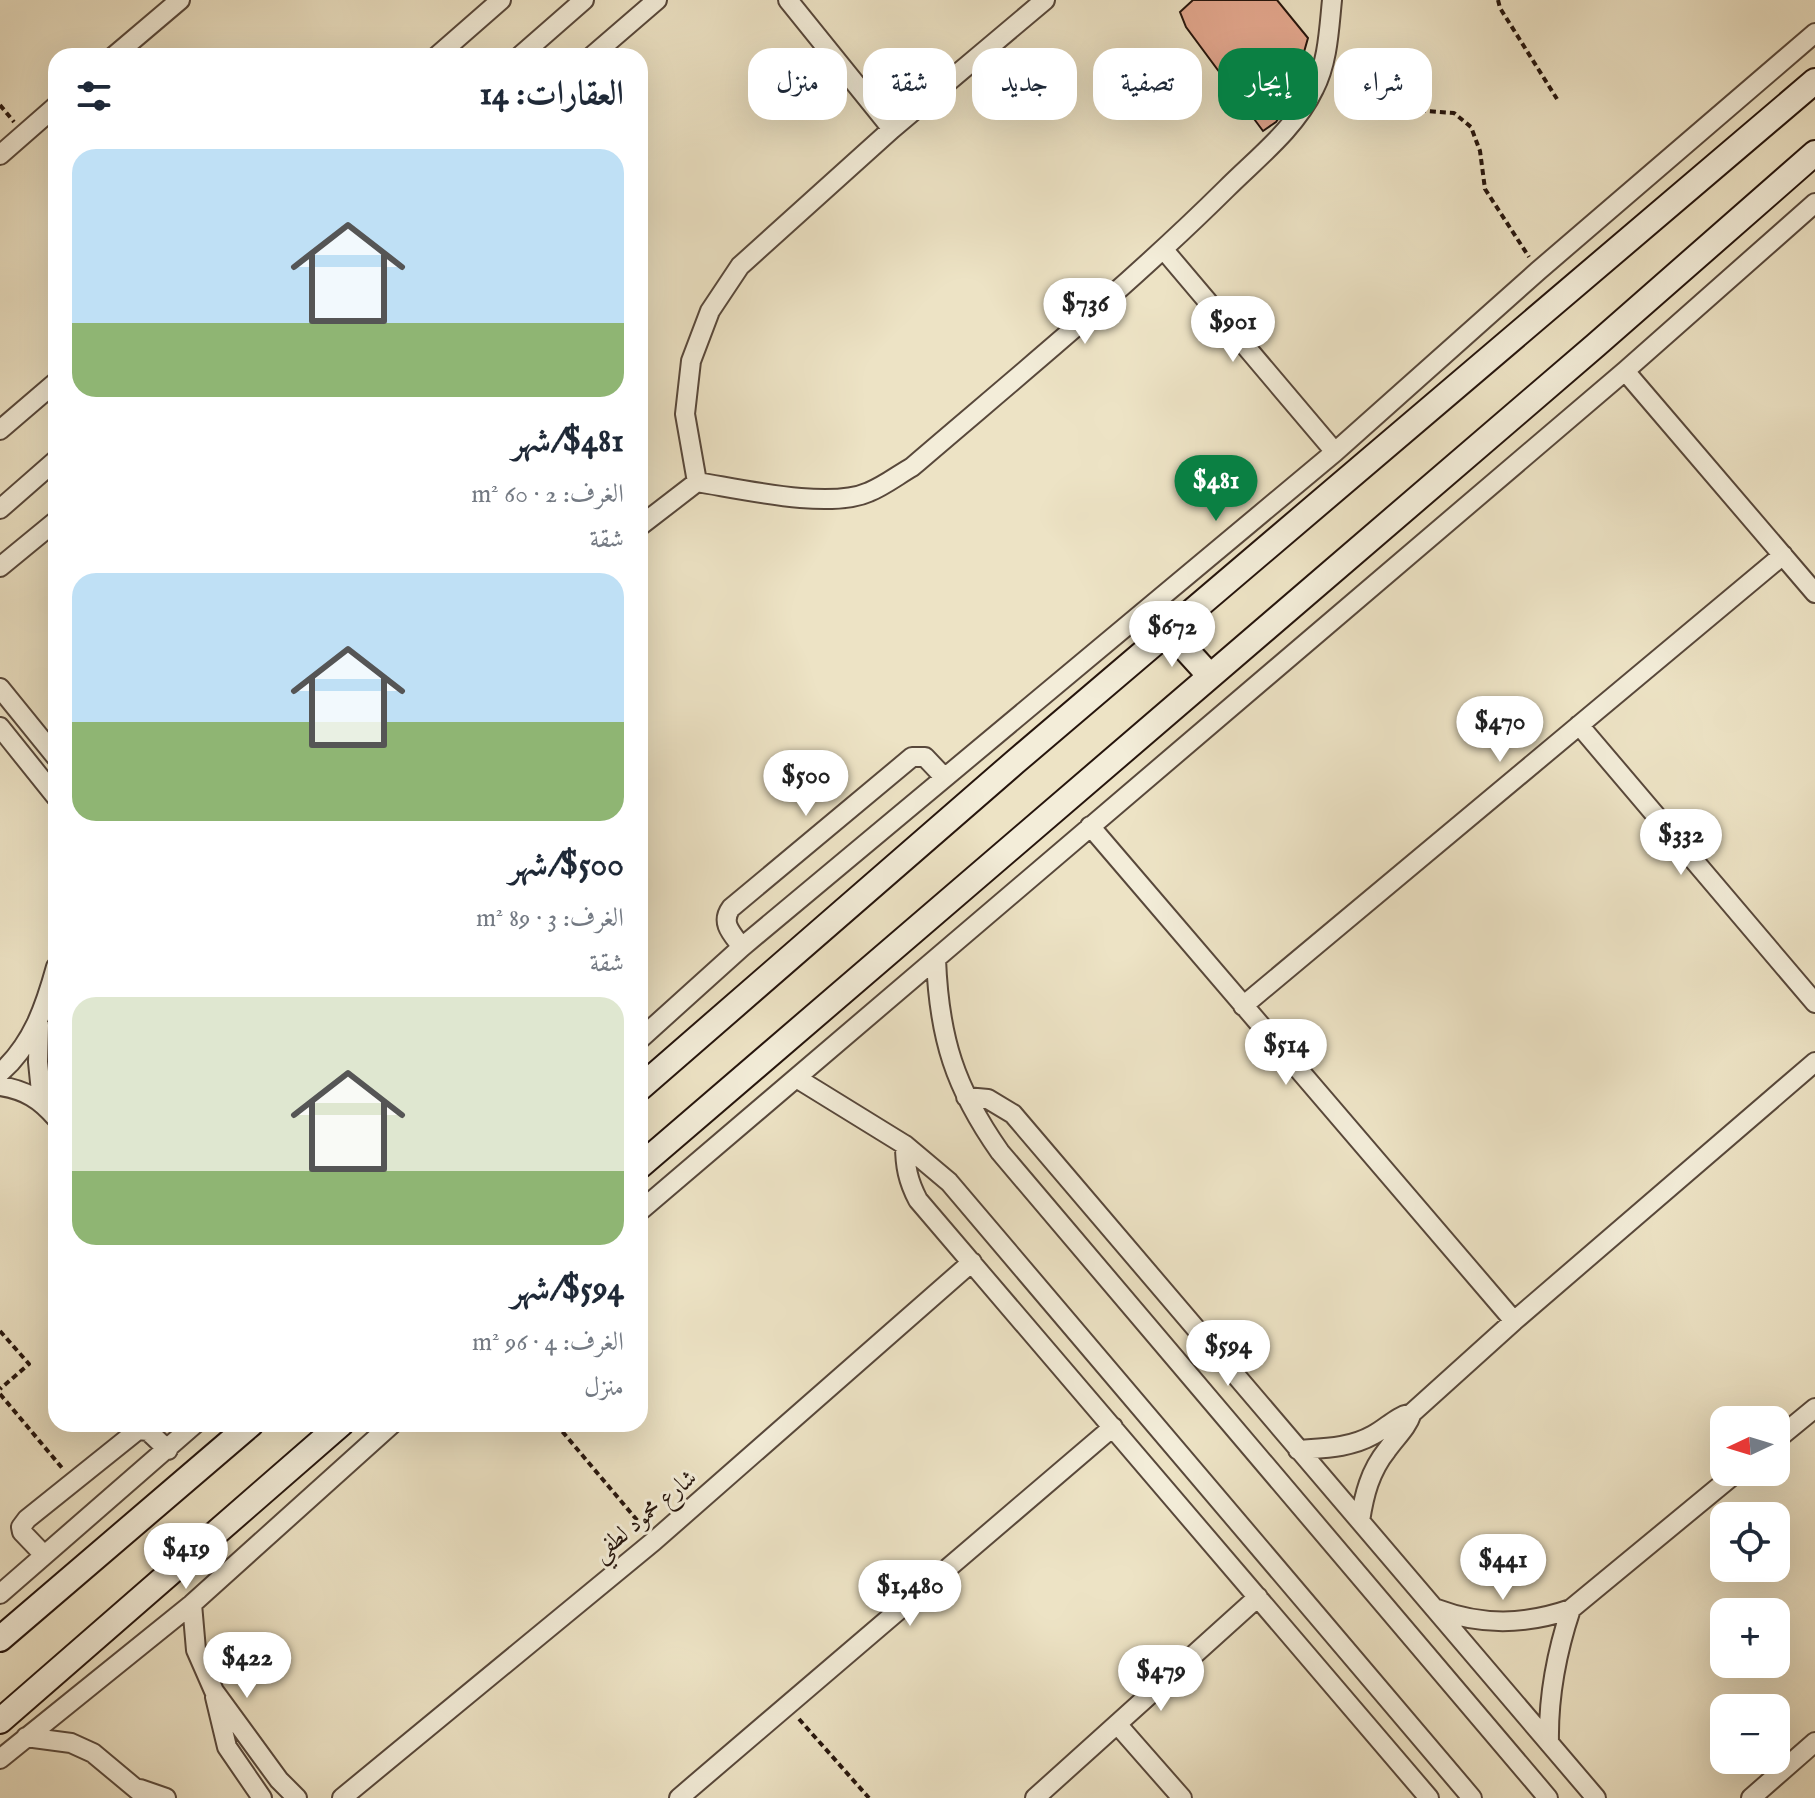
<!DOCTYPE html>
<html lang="ar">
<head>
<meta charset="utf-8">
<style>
	:root { --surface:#fff; --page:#f6f6f7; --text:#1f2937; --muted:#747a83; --accent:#0b8043 }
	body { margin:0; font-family:"IM FELL English",Amiri,serif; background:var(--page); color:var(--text); direction:rtl; height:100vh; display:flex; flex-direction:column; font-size:30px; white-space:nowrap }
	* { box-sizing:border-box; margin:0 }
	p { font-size:26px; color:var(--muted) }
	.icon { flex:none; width:44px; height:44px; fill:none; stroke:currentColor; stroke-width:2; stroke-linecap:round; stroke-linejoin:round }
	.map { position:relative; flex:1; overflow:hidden; direction:ltr }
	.details { position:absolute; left:48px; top:48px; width:600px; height:1384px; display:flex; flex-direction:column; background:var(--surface); border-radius:24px; box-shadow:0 8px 32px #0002; direction:rtl }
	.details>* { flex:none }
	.hud { position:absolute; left:672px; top:48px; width:760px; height:72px; direction:rtl; display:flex; gap:16px }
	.needle { width:52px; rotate:266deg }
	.tools { position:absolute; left:1710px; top:1406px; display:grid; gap:16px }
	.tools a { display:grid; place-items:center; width:80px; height:80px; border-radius:16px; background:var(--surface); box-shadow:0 8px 32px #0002; font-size:40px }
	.price { position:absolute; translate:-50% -68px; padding:0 18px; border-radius:28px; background:#fff; color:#222; font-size:26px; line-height:52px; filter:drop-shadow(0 2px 4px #0008) }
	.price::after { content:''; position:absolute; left:50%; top:48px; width:24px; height:18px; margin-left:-12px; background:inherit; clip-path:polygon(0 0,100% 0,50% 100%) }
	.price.on { background:var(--accent); color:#fff }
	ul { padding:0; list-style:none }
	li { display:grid; align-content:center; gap:16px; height:424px; padding:0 24px }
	li span { display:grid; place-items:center; height:248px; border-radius:24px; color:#555 }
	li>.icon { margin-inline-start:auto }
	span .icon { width:144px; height:144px; fill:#fffc; stroke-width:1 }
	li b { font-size:34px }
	h2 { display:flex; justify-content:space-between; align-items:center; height:96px; padding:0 24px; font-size:34px }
	.tag { padding:0 28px; border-radius:24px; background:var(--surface); box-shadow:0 8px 32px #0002; font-size:28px; line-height:72px }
	.tag.on { background:var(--accent); color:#fff }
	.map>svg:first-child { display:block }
	.building { fill:#e5a990; stroke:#26150d; stroke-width:2 }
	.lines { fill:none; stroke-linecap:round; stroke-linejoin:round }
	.street-casing { stroke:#58483b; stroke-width:22 }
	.secondary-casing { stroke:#26150d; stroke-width:28 }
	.path { stroke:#26150d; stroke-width:4; stroke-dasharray:6 4; stroke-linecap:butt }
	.street { stroke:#f3edd9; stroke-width:18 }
	.secondary { stroke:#f3edd9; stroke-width:24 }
	.labels { text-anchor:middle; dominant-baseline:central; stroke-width:6; stroke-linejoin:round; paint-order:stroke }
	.street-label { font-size:24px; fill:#26150d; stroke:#f3edd9 }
</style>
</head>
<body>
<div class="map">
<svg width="1815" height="1798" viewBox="0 0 1815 1798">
	<rect width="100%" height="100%" fill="#ede3c5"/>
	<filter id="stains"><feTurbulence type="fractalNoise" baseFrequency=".0025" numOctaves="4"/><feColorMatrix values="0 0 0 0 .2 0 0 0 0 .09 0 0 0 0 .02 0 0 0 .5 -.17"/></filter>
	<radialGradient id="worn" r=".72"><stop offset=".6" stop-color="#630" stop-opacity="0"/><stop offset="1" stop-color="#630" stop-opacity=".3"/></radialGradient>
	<path class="building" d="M1193 0H1277L1308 38 1300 66 1306 78 1304 82 1276 122 1263 131 1186 27 1180 12Z"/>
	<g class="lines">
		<g class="street-casing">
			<path id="street" d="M788 0 892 129
				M114 56 180 0
				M437 56 501 0
				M520 56 584 0
				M592 56 657 0
				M0 155 56 106
				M1164 250 1335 452
				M1625 371 1815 593
				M0 430 56 382
				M697 482 685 414 691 361 710 311 740 266 892 129 1045 0
				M0 509 56 460
				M640 526 697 482C741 489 829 510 869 492 884 486 898 475 912 467 1018 376 1127 287 1226 189 1257 158 1295 129 1314 89 1328 62 1329 29 1332 0
				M0 567 56 521
				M0 688 56 757
				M1579 725 1815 1003
				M0 727 56 797
				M1090 826 1514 1321
				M742 947C732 934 720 923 731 908L912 757H925L943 776
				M936 959C939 1038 955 1088 1000 1152L1548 1798
				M1243 1006 1783 555
				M39 1025 38 1062 42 1102
				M640 1039 742 947 1335 452 1538 271 1815 33
				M0 1073C32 1045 45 1007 56 967
				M798 1079 905 1145 949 1182 1472 1798
				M0 1086C25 1090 40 1099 56 1118
				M966 1097 988 1099 1013 1114 1596 1798
				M905 1145C905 1166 908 1181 918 1200L1429 1798
				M640 1211 1625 371 1815 203
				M1776 1440 1815 1408
				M1298 1450C1324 1448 1350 1448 1373 1435 1387 1428 1396 1416 1412 1413L1514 1321 1815 1062
				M1360 1521C1364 1495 1370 1471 1387 1450 1396 1437 1407 1428 1412 1413
				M44 1555 22 1532 21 1527 27 1519 138 1430 148 1431 168 1450
				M0 1594 195 1424
				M192 1604 196 1650 214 1691 279 1780 297 1798
				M1437 1609C1482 1626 1525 1625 1571 1609L1737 1472
				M215 1697 227 1747 262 1798
				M1117 1724 1182 1798
				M26 1737 71 1743 93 1753 147 1798
				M1549 1743C1548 1696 1556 1654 1571 1609
				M0 1759 192 1604 392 1424
				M140 1789 166 1798
				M342 1798 654 1541 972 1262
				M679 1798 1113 1427
				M1035 1798 1258 1597
				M1751 1798 1815 1742"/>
		</g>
		<g class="secondary-casing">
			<path id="secondary" d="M1169 631 1210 676
				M640 1088 1015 762 1815 81
				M640 1166 1596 345 1815 153
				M0 1639 251 1424
				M0 1721 341 1424"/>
		</g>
		<path class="path" d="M1498 0 1500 8 1557 99
			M1337 79 1368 97 1400 109 1454 113 1471 127 1480 151 1485 189 1529 257
			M0 105 14 122
			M0 1331 29 1364 0 1389
			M0 1394 63 1469
			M556 1424 642 1526
			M799 1719 869 1798"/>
		<use href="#street" class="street"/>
		<use href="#secondary" class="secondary"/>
	</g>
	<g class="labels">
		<g class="street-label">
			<text transform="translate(645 1516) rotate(-40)">شارع محمود لطفي</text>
		</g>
	</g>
	<rect width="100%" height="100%" filter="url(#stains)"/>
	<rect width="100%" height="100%" fill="url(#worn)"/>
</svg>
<div class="tools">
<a><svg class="needle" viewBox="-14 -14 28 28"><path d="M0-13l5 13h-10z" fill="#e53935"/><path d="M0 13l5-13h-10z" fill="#747a83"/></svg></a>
<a><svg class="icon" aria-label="locate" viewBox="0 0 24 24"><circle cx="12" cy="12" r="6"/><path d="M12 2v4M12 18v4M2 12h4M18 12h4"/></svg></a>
<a>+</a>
<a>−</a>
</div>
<b class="price" style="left:1085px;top:346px">$736</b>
<b class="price" style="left:1233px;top:364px">$901</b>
<b class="price on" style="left:1216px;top:523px">$481</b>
<b class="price" style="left:1172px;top:669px">$672</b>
<b class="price" style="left:1500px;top:764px">$470</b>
<b class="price" style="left:806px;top:818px">$500</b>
<b class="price" style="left:1681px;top:877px">$332</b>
<b class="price" style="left:1286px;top:1087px">$514</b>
<b class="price" style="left:1228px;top:1388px">$594</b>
<b class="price" style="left:186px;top:1591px">$419</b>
<b class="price" style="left:1503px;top:1602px">$441</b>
<b class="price" style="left:910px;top:1628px">$1,480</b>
<b class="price" style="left:247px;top:1700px">$422</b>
<b class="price" style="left:1161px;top:1713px">$479</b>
<div class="hud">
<a class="tag">شراء</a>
<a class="tag on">إيجار</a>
<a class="tag">تصفية</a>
<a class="tag">جديد</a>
<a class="tag">شقة</a>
<a class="tag">منزل</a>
</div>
<section class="details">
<h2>العقارات: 14<svg class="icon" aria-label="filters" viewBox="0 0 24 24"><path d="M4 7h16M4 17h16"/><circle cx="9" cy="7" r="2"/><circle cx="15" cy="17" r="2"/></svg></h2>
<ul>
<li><span style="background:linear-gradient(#bfe0f5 70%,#8fb573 0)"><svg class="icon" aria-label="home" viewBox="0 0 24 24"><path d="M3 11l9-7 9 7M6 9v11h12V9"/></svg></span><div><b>$481/شهر</b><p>الغرف: 2 · 60 m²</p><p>شقة</p></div></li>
<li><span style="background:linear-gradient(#bfe0f5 60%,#8fb573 0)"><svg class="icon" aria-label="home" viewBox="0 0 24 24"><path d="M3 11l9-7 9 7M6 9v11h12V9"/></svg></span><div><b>$500/شهر</b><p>الغرف: 3 · 89 m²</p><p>شقة</p></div></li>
<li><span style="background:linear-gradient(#dfe7d0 70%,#8fb573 0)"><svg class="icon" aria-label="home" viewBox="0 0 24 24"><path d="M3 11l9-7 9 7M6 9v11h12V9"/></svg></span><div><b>$594/شهر</b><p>الغرف: 4 · 96 m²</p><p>منزل</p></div></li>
</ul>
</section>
</div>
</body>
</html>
